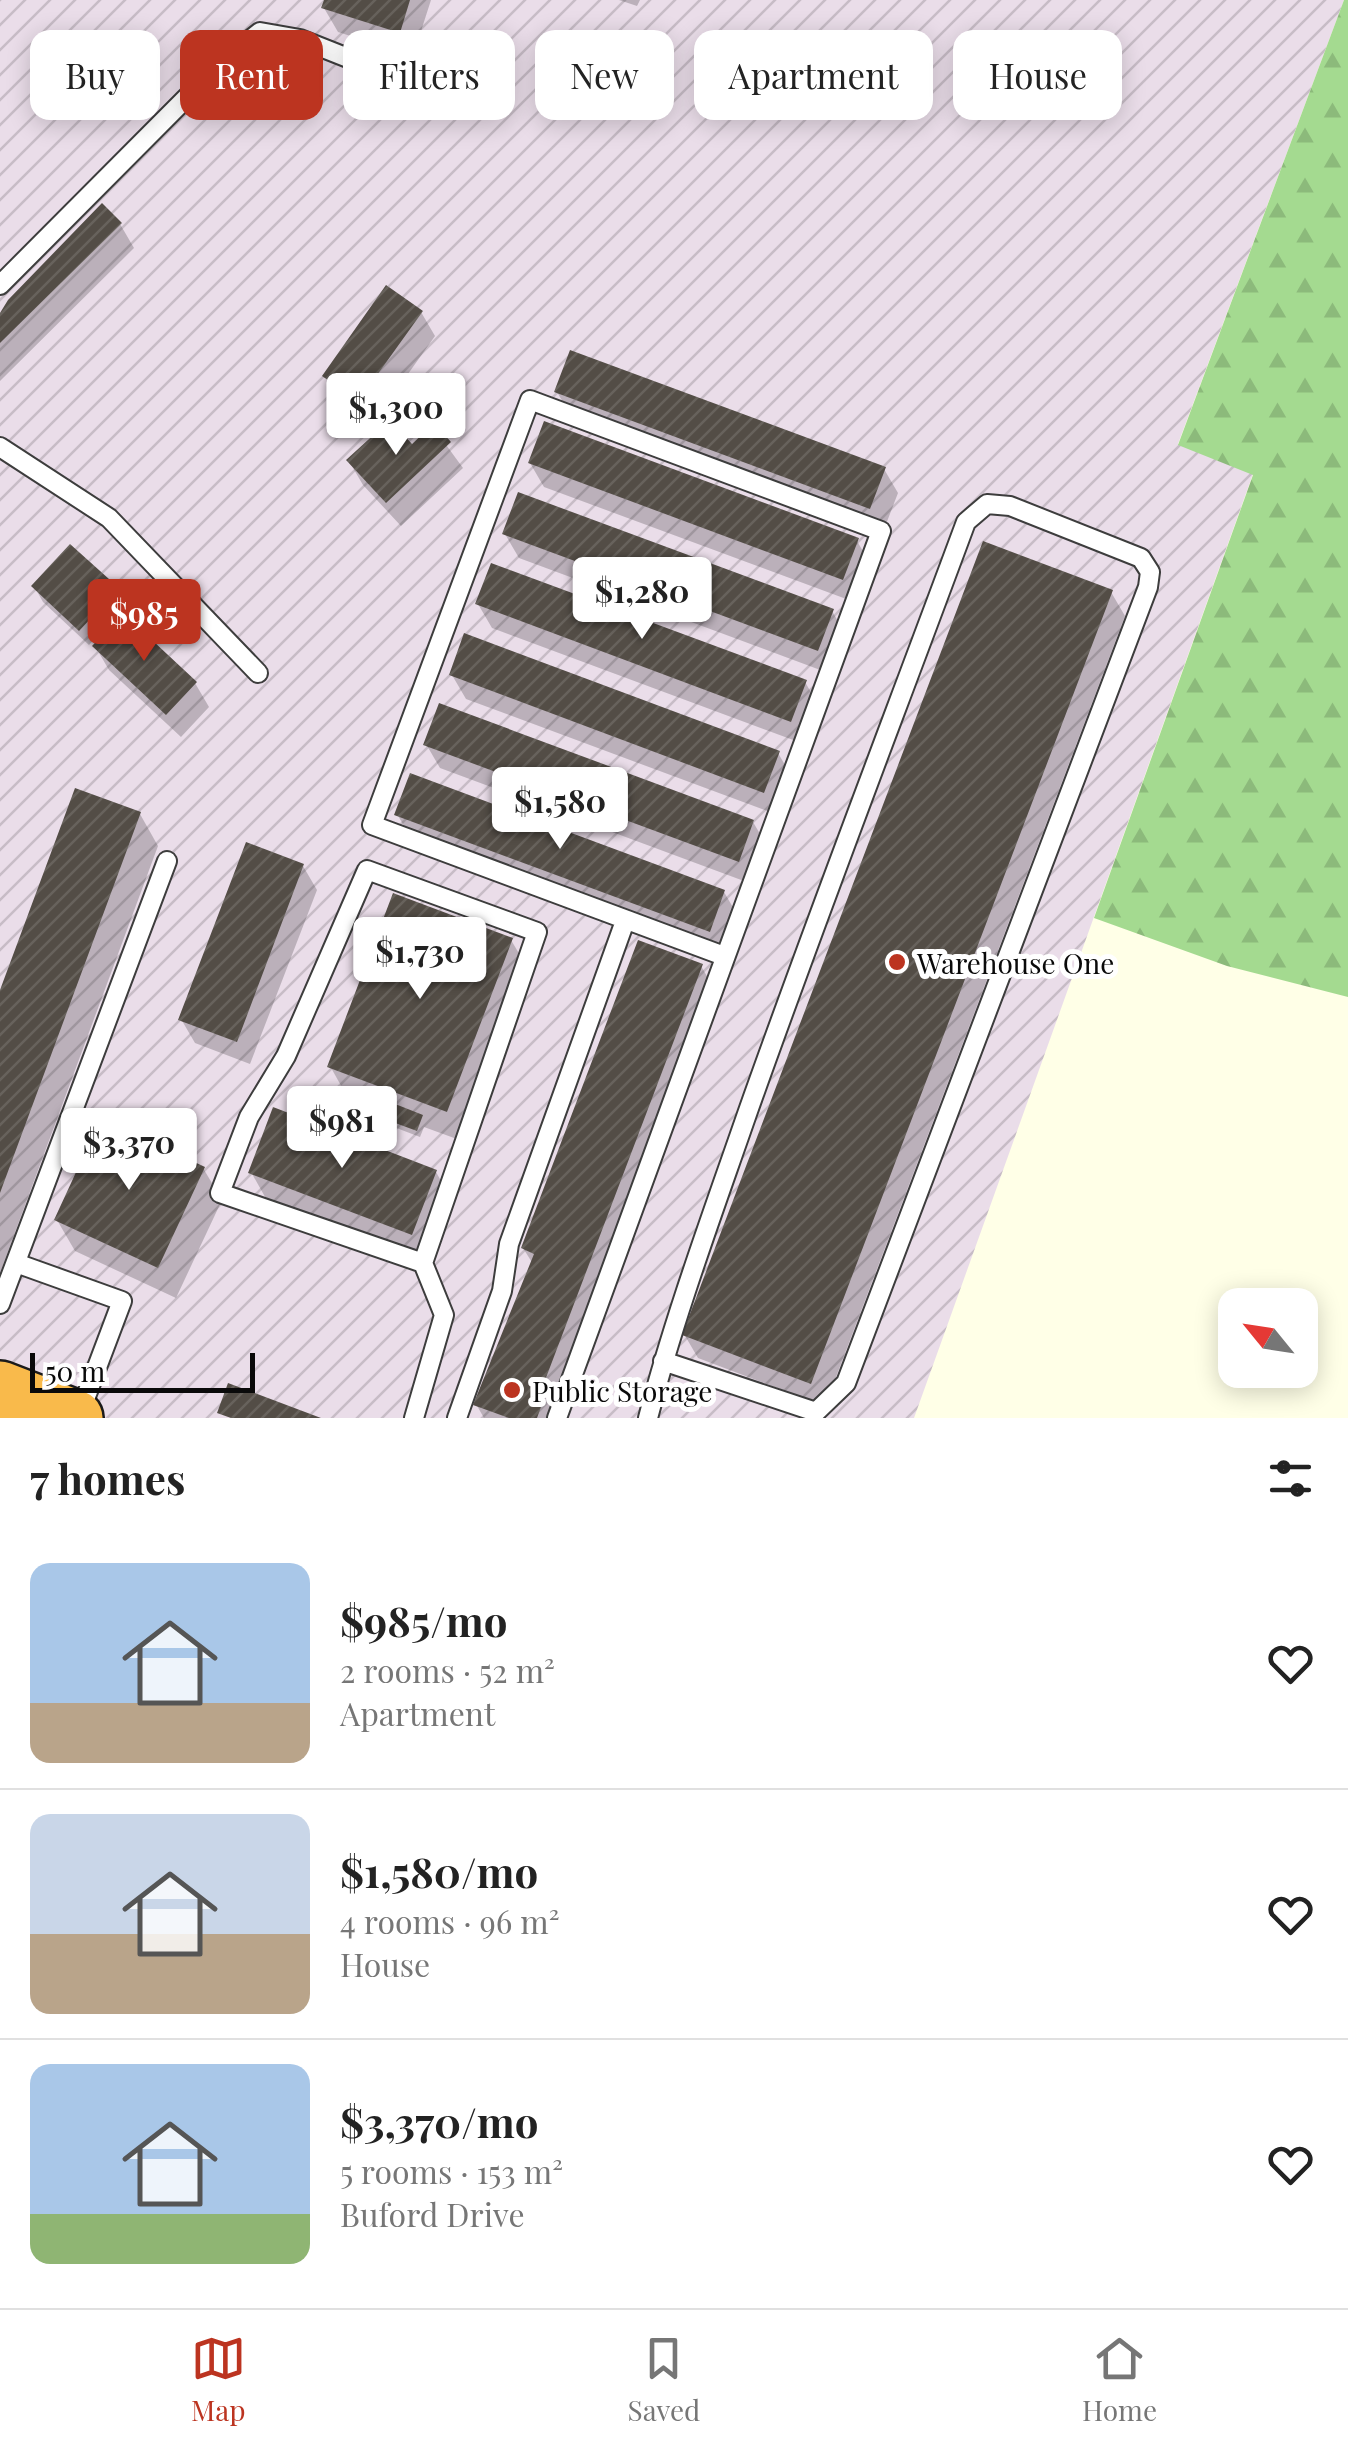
<!DOCTYPE html>
<html lang="en">
<head>
<meta charset="utf-8">
<style>
	:root { --surface:#fff; --page:#f6f6f6; --text:#222; --muted:#767676; --line:#e0e0e0; --accent:#bc3420 }
	body { margin:0; font-family:"Playfair Display",serif; background:var(--page); color:var(--text); height:100vh; display:flex; flex-direction:column; font-size:38px; white-space:nowrap }
	* { box-sizing:border-box; margin:0 }
	p { font-size:32px; color:var(--muted) }
	.icon { flex:none; width:55px; height:55px; fill:none; stroke:currentColor; stroke-width:2; stroke-linecap:round; stroke-linejoin:round }
	.map { position:relative; height:1418px; overflow:hidden }
	.drawer { display:flex; flex-direction:column; background:var(--surface); flex:1 }
	.drawer>* { flex:none }
	.top-card { position:absolute; left:30px; top:30px; width:1290px; height:90px; display:flex; gap:20px }
	.needle { width:65px; rotate:300deg }
	.tools { position:absolute; left:1218px; top:1288px; display:grid; gap:20px }
	.tools a { display:grid; place-items:center; width:100px; height:100px; border-radius:20px; background:var(--surface); box-shadow:0 5px 25px #0003; font-size:50px }
	.scale { position:absolute; left:30px; bottom:25px; width:225px; box-sizing:border-box; padding-left:10px; border:5px solid #0a0a0a; border-top:0; font-size:28px; line-height:35px; white-space:nowrap; color:#0a0a0a; -webkit-text-stroke:8px #fff; paint-order:stroke }
	.price { position:absolute; translate:-50% -85px; padding:0 22px; border-radius:10px; background:#fff; color:#222; font-size:32px; line-height:65px; filter:drop-shadow(0 2px 5px #0008) }
	.price::after { content:''; position:absolute; left:50%; top:60px; width:30px; height:22px; margin-left:-15px; background:inherit; clip-path:polygon(0 0,100% 0,50% 100%) }
	.price.selected { background:var(--accent); color:#fff }
	ul { padding:0; list-style:none }
	li { display:flex; align-items:center; gap:30px; height:250px; padding:0 30px }
	li+li { border-top:2px solid var(--line) }
	li span { display:grid; place-items:center; flex:none; width:280px; height:200px; border-radius:20px; color:#555 }
	li>.icon { margin-inline-start:auto }
	span .icon { width:120px; height:120px; fill:#fffc; stroke-width:1 }
	li b { font-size:42px }
	h2 { display:flex; justify-content:space-between; align-items:center; height:120px; padding:0 30px; font-size:42px }
	.pill { padding:0 35px; border-radius:20px; background:var(--surface); box-shadow:0 5px 25px #0003; font-size:35px; line-height:90px }
	.pill.selected { background:var(--accent); color:#fff }
	.tab-bar { display:flex; justify-content:space-around; align-items:center; height:140px; border-top:2px solid var(--line); background:var(--surface); font-size:28px; color:var(--muted) }
	.tab-bar a { display:grid; justify-items:center; gap:5px }
	.tab-bar .selected { color:var(--accent) }
	.map>svg:first-child { display:block }
	.industrial { fill:url(#industrial-furrows) }
	.forest { fill:url(#forest-firs) }
	.shadow { fill:#0003 }
	.building { fill:url(#building-hatch) }
	.lines { fill:none; stroke-linecap:round; stroke-linejoin:round }
	.lane-casing { stroke:#3d3d3d; stroke-width:22 }
	.highway-casing { stroke:#1b1b1b; stroke-width:60 }
	.lane { stroke:#fff; stroke-width:18 }
	.highway { stroke:#f9ba4b; stroke-width:55 }
	.poi-dot { fill:#bc3420; stroke:#fff; stroke-width:4 }
	.labels { text-anchor:middle; dominant-baseline:central; stroke-width:10; stroke-linejoin:round; paint-order:stroke }
	.poi-label { font-size:28px; fill:#0a0a0a; stroke:#fff; text-anchor:start }
</style>
</head>
<body>
<div class="map">
<svg width="1348" height="1418" viewBox="0 0 1348 1418">
	<defs>
		<pattern id="industrial-furrows" width="10" height="10" patternUnits="userSpaceOnUse" patternTransform="scale(2.5)"><rect width="10" height="10" fill="#eadde9"/><path d="M-1 1l2-2M0 10L10 0M9 11l2-2" fill="none" stroke="#c7bcc6"/></pattern>
		<pattern id="forest-firs" width="22" height="20" patternUnits="userSpaceOnUse" patternTransform="scale(2.5)"><rect width="22" height="20" fill="#a4da90"/><path d="M5 1l3.5 6h-7zM16 11l3.5 6h-7z" fill="#8cba7b"/></pattern>
		<pattern id="building-hatch" width="6" height="6" patternUnits="userSpaceOnUse" patternTransform="scale(2.5)"><rect width="6" height="6" fill="#534d46"/><path d="M-1 1l2-2M0 6l6-6M5 7l2-2" fill="none" stroke="#67625c"/></pattern>
	</defs>
	<rect width="100%" height="100%" fill="#ffffe7"/>
	<path class="industrial" d="M0 0H1344L1178 444 1253 474 914 1418H0Z"/>
	<path class="forest" d="M1344 0H1348V997L1227 966 1094 918 1253 475 1178 445Z"/>
	<path class="shadow" d="M326 0H431L413 56 338 32 324 8Z
		M619 0H640L637 6Z
		M120 224 134 248 0 381V316Z
		M421 312 435 336 381 412 374 407 366 419 339 400 325 376Z
		M557 392 884 469 898 493 883 532 571 416Z
		M433 427 463 468 401 526 363 485 349 461 412 447Z
		M530 463 857 541 871 565 857 603 544 487Z
		M505 534 832 611 846 635 831 674 519 558Z
		M34 586 117 590 126 606 89 645 43 602Z
		M1111 592 1125 616 825 1406 698 1358 684 1334Z
		M478 604 805 682 819 706 804 744 492 628Z
		M95 646 195 683 209 707 181 737 109 670Z
		M452 675 778 753 792 777 778 815 466 699Z
		M426 744 753 822 767 846 752 884 440 768Z
		M140 814 158 846 0 1273V997Z
		M397 814 724 892 738 916 723 954 411 838Z
		M303 866 317 890 250 1064 195 1043 181 1019Z
		M511 940 530 972 465 1142 424 1127 420 1137 386 1124 384 1112 348 1098 330 1066Z
		M701 966 715 990 559 1418H484L476 1404 533 1264 523 1248Z
		M203 1168 222 1200 176 1298 75 1251 57 1220Z
		M251 1172H436L454 1204 430 1266 269 1204Z"/>
	<path class="building" d="M324 0H410L400 33 321 8Z
		M102 203 122 223 0 343V313L8 300Z
		M386 285 423 311 367 389 360 384 351 396 322 376Z
		M570 350 886 467 870 509 554 392Z
		M390 420 412 444 434 423 451 442 386 503 346 460Z
		M544 421 859 538 843 580 528 463Z
		M518 492 834 609 818 651 502 534Z
		M983 541 1113 590 811 1384 682 1335Z
		M70 544 119 588 79 631 31 586Z
		M491 563 807 680 791 722 475 604Z
		M123 613 197 682 166 715 92 646Z
		M464 633 780 751 764 793 449 675Z
		M439 703 754 820 739 862 423 745Z
		M410 773 725 890 710 932 394 815Z
		M75 788 141 812 0 1193V990Z
		M246 842 304 864 237 1042 178 1020Z
		M393 893 513 938 447 1112 327 1067Z
		M638 940 703 964 544 1383 549 1385 537 1418H509L473 1405 534 1254 521 1248Z
		M385 1100 423 1115 417 1131 379 1117Z
		M273 1107 437 1170 412 1235 248 1173Z
		M101 1118 205 1167 158 1268 54 1220Z
		M228 1383 321 1418H231L217 1413Z"/>
	<g class="lines">
		<g class="lane-casing">
			<path id="lane" d="M0 285 222 62 260 32 300 39 406 81
				M0 447 109 518 258 673
				M16 1263 122 1301 79 1415
				M0 1304 167 861
				M414 1418 444 1315 423 1263 537 932 367 870 286 1056 249 1117 220 1193 423 1263
				M457 1418 502 1291 509 1244 625 921
				M557 1418 881 531 530 400 372 825 724 956
				M648 1418C675 1315 712 1215 747 1114 817 916 893 719 966 522L987 504 1010 506 1141 558 1150 572 1148 587 846 1383 816 1412 663 1361"/>
		</g>
		<g class="highway-casing">
			<path id="highway" d="M0 1389 75 1418"/>
		</g>
		<use href="#lane" class="lane"/>
		<use href="#highway" class="highway"/>
	</g>
	<g class="poi-dot">
		<circle cx="897" cy="962" r="10"/>
		<circle cx="512" cy="1390" r="10"/>
	</g>
	<g class="labels">
		<g class="poi-label">
			<text x="917" y="962">Warehouse One</text>
			<text x="532" y="1390">Public Storage</text>
		</g>
	</g>
</svg>
<div class="tools">
<a><svg class="needle" viewBox="-14 -14 28 28"><path d="M0-13l5 13h-10z" fill="#e53935"/><path d="M0 13l5-13h-10z" fill="#767676"/></svg></a>
</div>
<div class="scale">50 m</div>
<b class="price" style="left:396px;top:458px">$1,300</b>
<b class="price" style="left:642px;top:642px">$1,280</b>
<b class="price selected" style="left:144px;top:664px">$985</b>
<b class="price" style="left:560px;top:852px">$1,580</b>
<b class="price" style="left:420px;top:1002px">$1,730</b>
<b class="price" style="left:342px;top:1171px">$981</b>
<b class="price" style="left:129px;top:1193px">$3,370</b>
<div class="top-card">
<a class="pill">Buy</a>
<a class="pill selected">Rent</a>
<a class="pill">Filters</a>
<a class="pill">New</a>
<a class="pill">Apartment</a>
<a class="pill">House</a>
</div>
</div>
<section class="drawer">
<h2>7 homes<svg class="icon" aria-label="filters" viewBox="0 0 24 24"><path d="M4 7h16M4 17h16"/><circle cx="9" cy="7" r="2"/><circle cx="15" cy="17" r="2"/></svg></h2>
<ul>
<li><span style="background:linear-gradient(#a9c7e8 70%,#b9a48a 0)"><svg class="icon" aria-label="home" viewBox="0 0 24 24"><path d="M3 11l9-7 9 7M6 9v11h12V9"/></svg></span><div><b>$985/mo</b><p>2 rooms · 52 m²</p><p>Apartment</p></div><svg class="icon" aria-label="heart" viewBox="0 0 24 24"><path d="M12 20l-8-8c-3-5 5-10 8-4 3-6 11-1 8 4z"/></svg></li>
<li><span style="background:linear-gradient(#c9d6e8 60%,#b9a48a 0)"><svg class="icon" aria-label="home" viewBox="0 0 24 24"><path d="M3 11l9-7 9 7M6 9v11h12V9"/></svg></span><div><b>$1,580/mo</b><p>4 rooms · 96 m²</p><p>House</p></div><svg class="icon" aria-label="heart" viewBox="0 0 24 24"><path d="M12 20l-8-8c-3-5 5-10 8-4 3-6 11-1 8 4z"/></svg></li>
<li><span style="background:linear-gradient(#a9c7e8 75%,#8fb573 0)"><svg class="icon" aria-label="home" viewBox="0 0 24 24"><path d="M3 11l9-7 9 7M6 9v11h12V9"/></svg></span><div><b>$3,370/mo</b><p>5 rooms · 153 m²</p><p>Buford Drive</p></div><svg class="icon" aria-label="heart" viewBox="0 0 24 24"><path d="M12 20l-8-8c-3-5 5-10 8-4 3-6 11-1 8 4z"/></svg></li>
</ul>
</section>
<nav class="tab-bar">
<a class="selected"><svg class="icon" aria-label="map" viewBox="0 0 24 24"><path d="M3 6l6-2 6 2 6-2v14l-6 2-6-2-6 2zM9 4v14M15 6v14"/></svg>Map</a>
<a><svg class="icon" aria-label="saved" viewBox="0 0 24 24"><path d="M7 4h10v16l-5-4-5 4z"/></svg>Saved</a>
<a><svg class="icon" aria-label="home" viewBox="0 0 24 24"><path d="M3 11l9-7 9 7M6 9v11h12V9"/></svg>Home</a>
</nav>
</body>
</html>
